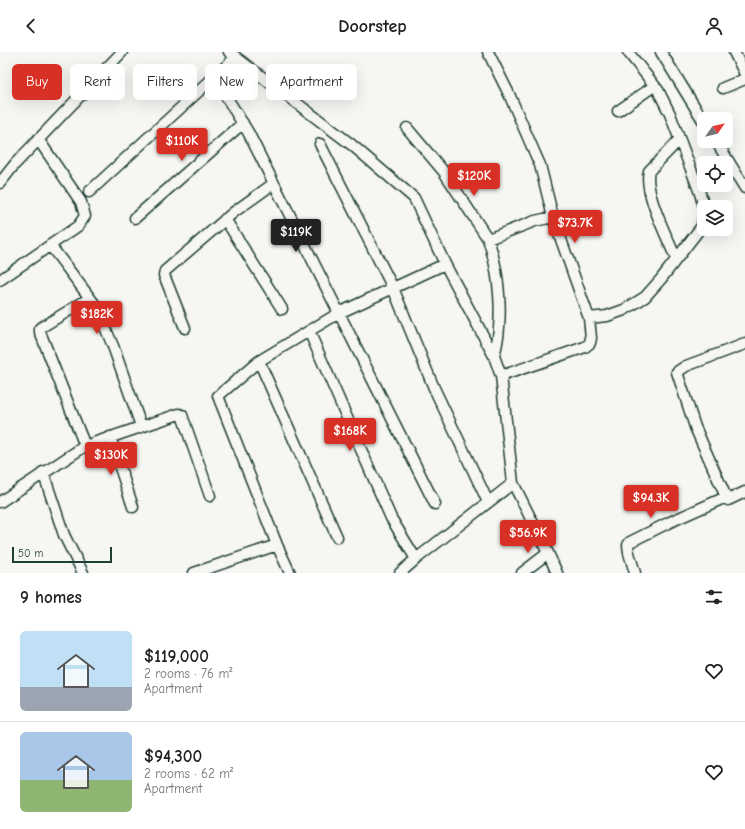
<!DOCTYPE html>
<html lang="en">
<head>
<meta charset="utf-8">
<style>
	:root { --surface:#fff; --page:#f2f2f2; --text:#202124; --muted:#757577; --line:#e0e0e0; --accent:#d93025 }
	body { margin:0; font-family:"Comic Neue",sans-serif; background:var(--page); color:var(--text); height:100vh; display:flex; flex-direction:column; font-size:15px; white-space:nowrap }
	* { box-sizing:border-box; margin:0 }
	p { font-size:13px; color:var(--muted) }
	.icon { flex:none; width:22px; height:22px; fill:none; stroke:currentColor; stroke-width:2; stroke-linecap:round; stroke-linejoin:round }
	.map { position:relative; height:521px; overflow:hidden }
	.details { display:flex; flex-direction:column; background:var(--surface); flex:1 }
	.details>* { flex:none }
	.guide { position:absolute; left:12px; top:12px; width:400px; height:36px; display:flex; gap:8px }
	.needle { width:26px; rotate:56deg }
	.fabs { position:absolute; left:697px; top:60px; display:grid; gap:8px }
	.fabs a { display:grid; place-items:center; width:36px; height:36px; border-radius:6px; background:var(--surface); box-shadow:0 4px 16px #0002; font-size:20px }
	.scale { position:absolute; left:12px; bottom:10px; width:100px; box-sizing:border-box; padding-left:4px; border:2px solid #1f3d34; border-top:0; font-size:11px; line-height:14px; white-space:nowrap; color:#1f3d34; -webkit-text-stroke:3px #f6f6f2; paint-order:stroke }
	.price { position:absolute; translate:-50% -34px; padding:0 9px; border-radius:4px; background:var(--accent); color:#fff; font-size:13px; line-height:26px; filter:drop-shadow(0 1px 2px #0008) }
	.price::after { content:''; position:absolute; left:50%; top:24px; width:12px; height:9px; margin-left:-6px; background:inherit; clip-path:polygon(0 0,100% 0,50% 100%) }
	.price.active { background:#222; color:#fff }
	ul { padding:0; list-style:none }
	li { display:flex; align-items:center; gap:12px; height:100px; padding:0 20px }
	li+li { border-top:1px solid var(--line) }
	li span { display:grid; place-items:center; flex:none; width:112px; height:80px; border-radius:6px; color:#555 }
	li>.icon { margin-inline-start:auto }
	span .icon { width:48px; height:48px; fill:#fffc; stroke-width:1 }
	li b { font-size:17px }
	h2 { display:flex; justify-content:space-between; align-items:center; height:48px; padding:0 20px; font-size:17px }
	.chip { padding:0 14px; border-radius:6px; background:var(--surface); box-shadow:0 4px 16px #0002; font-size:14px; line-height:36px }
	.chip.active { background:var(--accent); color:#fff }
	header { display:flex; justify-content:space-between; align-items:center; height:52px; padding:0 20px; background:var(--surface); font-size:18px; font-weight:700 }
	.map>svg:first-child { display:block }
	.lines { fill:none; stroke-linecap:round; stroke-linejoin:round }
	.minor-casing { stroke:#1f3d34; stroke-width:13 }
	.minor { stroke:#f6f6f2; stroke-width:10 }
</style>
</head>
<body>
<header><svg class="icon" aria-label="back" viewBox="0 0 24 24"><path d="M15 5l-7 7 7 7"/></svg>Doorstep<svg class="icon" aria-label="person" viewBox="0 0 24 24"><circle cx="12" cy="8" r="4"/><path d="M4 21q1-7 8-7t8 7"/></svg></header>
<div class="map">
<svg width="745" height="521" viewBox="0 0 745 521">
	<rect width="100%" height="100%" fill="#f6f6f2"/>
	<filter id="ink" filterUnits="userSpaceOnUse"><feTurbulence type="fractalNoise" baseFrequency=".025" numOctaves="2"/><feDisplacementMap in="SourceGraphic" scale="8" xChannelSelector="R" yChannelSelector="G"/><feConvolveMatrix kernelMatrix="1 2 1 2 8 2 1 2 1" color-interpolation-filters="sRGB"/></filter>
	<g filter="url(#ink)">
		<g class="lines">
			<g class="minor-casing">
				<path id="minor" d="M229 0 352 93 414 146 445 212 494 304 501 324 513 431 548 501 557 521
					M488 0 509 42 540 113 553 165 589 266 591 286 590 291 585 295 501 324
					M628 0 658 38 670 62 700 141 704 156
					M661 0 704 70
					M734 0 745 22
					M214 25 248 80 435 452
					M723 36 745 27
					M618 59 654 34
					M407 76 444 120 488 187 535 169 553 165
					M716 89 745 136
					M320 92 393 236 434 336 488 450
					M0 131 15 112 122 0
					M89 140 236 5
					M135 166 243 71
					M225 167 282 257
					M488 187C500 222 504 269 494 304
					M50 193 96 254 113 294 141 374
					M676 207C668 186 643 140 649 119L679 88
					M0 228 78 174 85 164 81 150 38 87
					M589 266 607 264 624 258 645 245 661 227 702 174 704 160
					M185 276 164 223 165 219 234 160 273 132
					M309 279 391 466 416 507
					M745 292 686 314 677 320 695 375 726 445 728 448 745 440
					M259 309 337 485
					M110 385 133 455
					M85 394 40 280V276L90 246
					M43 420 64 483 83 521
					M0 450 85 394 179 362 182 363 210 444
					M194 521 277 493
					M290 521 277 493 218 344 259 309 339 261 445 212
					M400 521 416 507 513 431
					M522 521 548 501
					M635 521 629 501 628 493 630 490 670 470 726 445"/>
			</g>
			<use href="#minor" class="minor"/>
		</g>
	</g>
</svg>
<div class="fabs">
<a><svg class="needle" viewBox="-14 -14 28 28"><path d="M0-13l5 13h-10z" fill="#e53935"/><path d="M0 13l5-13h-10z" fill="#757577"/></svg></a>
<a><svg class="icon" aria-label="locate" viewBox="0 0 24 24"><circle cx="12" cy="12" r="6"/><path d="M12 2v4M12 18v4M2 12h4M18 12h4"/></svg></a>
<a><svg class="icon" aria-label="layers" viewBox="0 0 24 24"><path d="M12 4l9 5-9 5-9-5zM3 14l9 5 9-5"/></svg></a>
</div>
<div class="scale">50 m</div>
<b class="price" style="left:182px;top:110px">$110K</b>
<b class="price" style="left:474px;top:145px">$120K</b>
<b class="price" style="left:575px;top:192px">$73.7K</b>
<b class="price active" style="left:296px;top:201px">$119K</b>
<b class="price" style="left:97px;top:283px">$182K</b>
<b class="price" style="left:350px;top:400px">$168K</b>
<b class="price" style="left:111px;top:424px">$130K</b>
<b class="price" style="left:651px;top:467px">$94.3K</b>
<b class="price" style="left:528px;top:502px">$56.9K</b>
<div class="guide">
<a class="chip active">Buy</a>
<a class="chip">Rent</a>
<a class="chip">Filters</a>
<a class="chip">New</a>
<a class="chip">Apartment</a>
</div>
</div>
<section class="details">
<h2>9 homes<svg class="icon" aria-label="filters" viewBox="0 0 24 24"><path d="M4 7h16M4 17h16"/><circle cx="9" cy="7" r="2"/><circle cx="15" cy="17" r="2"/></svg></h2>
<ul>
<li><span style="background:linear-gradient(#bfe0f5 70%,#9aa5b1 0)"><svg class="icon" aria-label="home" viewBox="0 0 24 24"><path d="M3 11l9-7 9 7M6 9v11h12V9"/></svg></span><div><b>$119,000</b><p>2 rooms · 76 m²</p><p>Apartment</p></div><svg class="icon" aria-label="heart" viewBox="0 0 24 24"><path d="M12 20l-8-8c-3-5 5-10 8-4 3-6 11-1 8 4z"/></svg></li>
<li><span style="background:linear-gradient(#a9c7e8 60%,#8fb573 0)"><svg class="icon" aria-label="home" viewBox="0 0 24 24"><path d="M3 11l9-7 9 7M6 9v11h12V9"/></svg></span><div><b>$94,300</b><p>2 rooms · 62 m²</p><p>Apartment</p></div><svg class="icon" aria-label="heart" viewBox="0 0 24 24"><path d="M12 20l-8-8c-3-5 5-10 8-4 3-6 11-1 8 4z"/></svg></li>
</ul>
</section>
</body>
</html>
